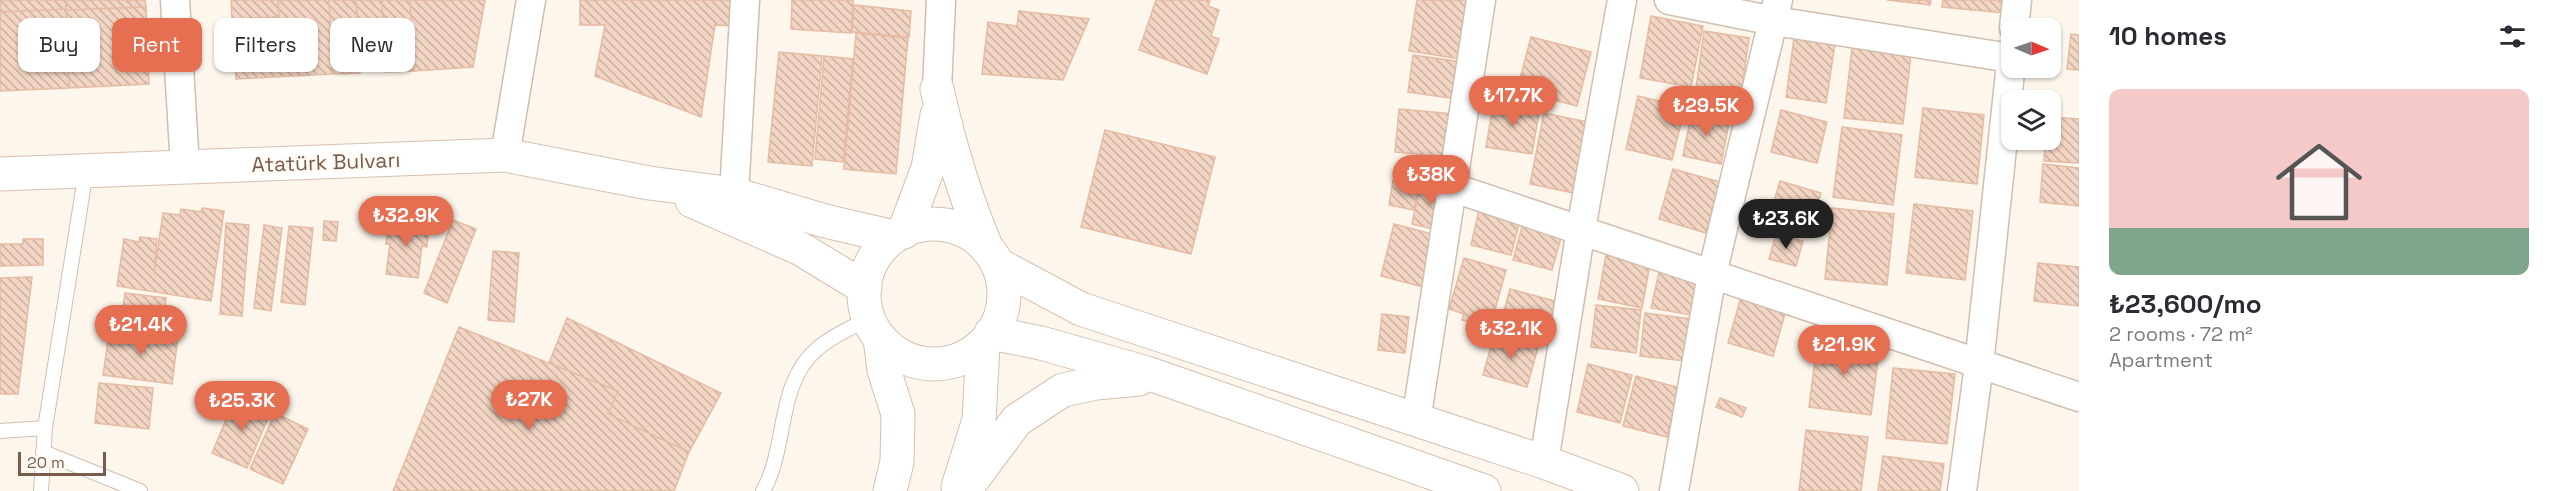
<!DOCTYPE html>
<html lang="en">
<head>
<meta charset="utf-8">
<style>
	:root { --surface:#fff; --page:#f2f2f3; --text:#2b2b33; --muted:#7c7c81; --accent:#e76f51 }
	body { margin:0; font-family:"Space Grotesk",sans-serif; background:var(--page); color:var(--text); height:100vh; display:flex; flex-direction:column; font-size:22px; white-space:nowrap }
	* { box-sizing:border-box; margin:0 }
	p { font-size:20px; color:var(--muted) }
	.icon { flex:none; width:33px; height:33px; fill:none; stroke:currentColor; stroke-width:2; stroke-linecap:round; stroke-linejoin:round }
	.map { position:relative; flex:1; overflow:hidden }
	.panel { display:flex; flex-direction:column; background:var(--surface); width:480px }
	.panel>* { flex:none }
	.top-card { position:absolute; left:18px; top:18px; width:570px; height:54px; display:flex; gap:12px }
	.needle { width:39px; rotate:92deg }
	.tools { position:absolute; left:2001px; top:18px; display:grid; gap:12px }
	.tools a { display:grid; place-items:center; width:60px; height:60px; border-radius:12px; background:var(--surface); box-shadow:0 2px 4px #0004; font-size:30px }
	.scale { position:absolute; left:18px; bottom:15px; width:88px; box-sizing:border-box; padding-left:6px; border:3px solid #7a5c4d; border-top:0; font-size:16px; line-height:21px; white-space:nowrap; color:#7a5c4d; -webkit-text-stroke:4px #fffaf3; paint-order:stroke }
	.price { position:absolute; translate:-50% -51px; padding:0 14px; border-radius:21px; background:var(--accent); color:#fff; font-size:20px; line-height:39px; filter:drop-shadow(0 2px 3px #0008) }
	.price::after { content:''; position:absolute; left:50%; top:36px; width:18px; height:14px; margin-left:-9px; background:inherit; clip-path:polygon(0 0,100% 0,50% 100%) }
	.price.selected { background:#222; color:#fff }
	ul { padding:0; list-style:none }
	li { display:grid; align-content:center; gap:12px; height:318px; padding:0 30px }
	li span { display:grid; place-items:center; height:186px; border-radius:12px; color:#555 }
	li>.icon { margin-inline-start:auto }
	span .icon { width:108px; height:108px; fill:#fffc; stroke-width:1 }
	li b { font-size:26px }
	h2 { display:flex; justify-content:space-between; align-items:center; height:72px; padding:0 30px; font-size:26px }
	.tag { padding:0 21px; border-radius:12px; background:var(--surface); box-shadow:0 2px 4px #0004; font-size:21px; line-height:54px }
	.tag.selected { background:var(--accent); color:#fff }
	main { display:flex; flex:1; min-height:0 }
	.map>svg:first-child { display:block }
	.building { fill:url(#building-back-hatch); stroke:#e6bba3; stroke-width:1.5 }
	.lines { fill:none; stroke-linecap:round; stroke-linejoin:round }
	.service-casing { stroke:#d1beb0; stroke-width:16 }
	.minor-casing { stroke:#d1beb0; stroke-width:31 }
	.secondary-casing { stroke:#d6c0b0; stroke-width:35 }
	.service { stroke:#fff; stroke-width:14 }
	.minor { stroke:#fff; stroke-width:28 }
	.secondary { stroke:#fff; stroke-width:33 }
	.labels { text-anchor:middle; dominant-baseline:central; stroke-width:4.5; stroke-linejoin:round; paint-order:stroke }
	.street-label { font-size:21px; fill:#7a5c4d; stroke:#fffaf3 }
</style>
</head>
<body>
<main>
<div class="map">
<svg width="2079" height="491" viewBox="0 0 2079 491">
	<defs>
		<pattern id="building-back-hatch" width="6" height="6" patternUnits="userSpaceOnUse" patternTransform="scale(1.5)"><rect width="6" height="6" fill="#f3d5c3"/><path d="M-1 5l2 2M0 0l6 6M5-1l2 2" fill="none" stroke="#cab0a1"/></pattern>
	</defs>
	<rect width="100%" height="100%" fill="#fdf6ec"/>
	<path class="building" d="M0 0H66V9L0 12Z
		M66 0H145L146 7 66 10Z
		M231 0H278L279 17 232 19Z
		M278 0H329L332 74 236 79 234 48 280 46Z
		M329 0H356L360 73 332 74Z
		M356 0H382L383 43 359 44Z
		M382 0H410L414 71 385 72Z
		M410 0H485L473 67 414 71Z
		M580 0H735L734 26 715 25 701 117 595 76 605 25H580Z
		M792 0H853L851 33 791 29Z
		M1156 0H1210L1208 6 1219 10 1211 36 1219 39 1207 74 1139 50Z
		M1417 0H1470L1460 59 1409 51Z
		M1887 0H1931L1930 5Z
		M1943 0H2005L2004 13 1942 7Z
		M854 5 911 11 909 37 852 32Z
		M146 7 149 84 69 88 66 10Z
		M66 9 69 88 0 91V12Z
		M1019 11 1089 19 1063 80 982 74 988 22 1017 26Z
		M1651 16 1703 26 1691 87 1640 78Z
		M279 17 280 46 234 48 232 19Z
		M1704 31 1749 38 1740 102 1695 95Z
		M856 33 908 38 896 174 844 169Z
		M2071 34 2079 35V70L2067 69Z
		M1531 37 1591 52 1577 106 1517 90Z
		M1794 38 1835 44 1826 103 1786 97Z
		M1852 48 1911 54 1903 124 1844 118Z
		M779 52 822 56 812 166 768 162Z
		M1413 55 1462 62 1457 99 1408 92Z
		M824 56 853 59 843 162 815 159Z
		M1638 96 1685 107 1672 160 1626 149Z
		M1494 100 1540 107 1532 154 1486 147Z
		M1923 108 1984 115 1977 184 1915 177Z
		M1399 109 1454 114 1449 157 1395 152Z
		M1692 110 1730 118 1721 164 1683 156Z
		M1781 110 1827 122 1817 163 1771 152Z
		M1544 113 1588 122 1574 193 1530 184Z
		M2050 117 2079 119V163L2044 161 2045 140H2050Z
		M1842 127 1902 135 1893 205 1833 197Z
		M1105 130 1215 157 1191 254 1081 227Z
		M2043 164 2079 168V206L2040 202Z
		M1673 169 1720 182 1706 233 1659 219Z
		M1393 180 1419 184 1414 210 1389 205Z
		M1421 181 1450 187 1441 231 1412 224Z
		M1780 181 1821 193 1810 231 1769 219Z
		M1914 204 1973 211 1965 280 1906 273Z
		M1480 206 1521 216 1511 255 1471 245Z
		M202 208 224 211 211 301 117 286 124 239 139 242 140 237 157 239 154 275 163 213 180 215 181 209 201 212Z
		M1832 208 1894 214 1887 285 1825 279Z
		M1525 216 1564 227 1552 270 1513 260Z
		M389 218 429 223 427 247 422 246 418 278 386 274 390 244H386Z
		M453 220 476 229 447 303 424 293Z
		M324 221 338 222 336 241 323 240Z
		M226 223 249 225 242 316 220 314Z
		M1394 224 1440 236 1427 288 1381 276Z
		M264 225 282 228 271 311 254 308Z
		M289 226 313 228 305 305 281 302Z
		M1776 234 1803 241 1796 266 1769 259Z
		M23 239H43V265L0 266V244H23Z
		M493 251 519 253 514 322 488 320Z
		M1606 255 1650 264 1642 308 1598 299Z
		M1464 258 1506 270 1490 328 1462 320 1464 314 1449 309Z
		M2038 263 2079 267V306L2034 301Z
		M1659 272 1698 279 1691 315 1651 308Z
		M32 277 18 394H0V278Z
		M1510 289 1555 301 1545 336 1529 331 1527 337 1499 329Z
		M1743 290 1788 303 1773 356 1728 343Z
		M125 293 166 298 163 321 122 317Z
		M1596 305 1641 310 1636 353 1591 347Z
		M1645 313 1691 319 1686 361 1640 356Z
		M1382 314 1409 317 1405 353 1378 350Z
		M567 318 721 393 689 452 608 414 618 391 549 363Z
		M110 327 178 337 172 384 103 375Z
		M459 327 618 391 608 414 689 452 674 491H393Z
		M1495 332 1539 344 1527 387 1483 375Z
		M1818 336 1880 344 1871 415 1809 407Z
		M1588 364 1632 375 1620 423 1577 412Z
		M1893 368 1955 374 1947 444 1886 438Z
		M1636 376 1680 388 1667 437 1623 426Z
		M99 383 153 388 149 429 95 423Z
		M236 396 271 411 247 468 212 453Z
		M1720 398 1746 408 1742 417 1716 407Z
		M275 413 308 429 283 484 250 469Z
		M1806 430 1868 437 1861 491H1799Z
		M1883 456 1944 464 1940 491H1878Z"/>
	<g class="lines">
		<g class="service-casing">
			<path id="service" d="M0 431 45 428
				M43 452 140 491
				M41 491 45 428 86 171
				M763 491C788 447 776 384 817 349 831 336 852 328 869 318"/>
		</g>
		<g class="minor-casing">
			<path id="minor" d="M175 0 185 167
				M1669 0 1774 21 2011 58
				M2014 28 2017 0
				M937 89 941 0
				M505 155 531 0
				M1451 187 2079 397
				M734 194 745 0
				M1416 421 1481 0
				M1544 462 1581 229 1622 0
				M1674 491 1712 274 1778 0
				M1962 491 1979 365 2012 54"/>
		</g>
		<g class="secondary-casing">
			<path id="secondary" d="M937 89C949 144 965 197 987 249
				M0 174 505 155 649 183 734 194 825 221 894 237
				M692 201 801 249 865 288
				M864 294a70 70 0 1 1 140 0a70 70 0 1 1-140 0Z
				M904 232 928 168 937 115
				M997 264 1081 309 1544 462 1622 491
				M991 333 1041 343 1147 373 1484 491
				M880 338 884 370 898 414 897 462 890 491
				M958 487 979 420 983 345
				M964 491 1017 420 1063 390 1096 383 1139 379"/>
		</g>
		<use href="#service" class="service"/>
		<use href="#minor" class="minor"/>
		<use href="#secondary" class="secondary"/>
	</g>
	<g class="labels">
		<g class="street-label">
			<text transform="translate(326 162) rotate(-2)">Atatürk Bulvarı</text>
		</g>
	</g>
</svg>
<div class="tools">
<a><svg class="needle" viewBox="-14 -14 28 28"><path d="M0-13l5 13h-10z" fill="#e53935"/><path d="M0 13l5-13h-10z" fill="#7c7c81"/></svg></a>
<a><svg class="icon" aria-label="layers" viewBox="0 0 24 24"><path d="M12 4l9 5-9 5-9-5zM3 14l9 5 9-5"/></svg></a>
</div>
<div class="scale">20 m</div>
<b class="price" style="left:1513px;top:127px">₺17.7K</b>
<b class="price" style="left:1706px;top:137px">₺29.5K</b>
<b class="price" style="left:1431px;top:206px">₺38K</b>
<b class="price" style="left:406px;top:247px">₺32.9K</b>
<b class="price selected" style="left:1786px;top:250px">₺23.6K</b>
<b class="price" style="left:141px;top:356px">₺21.4K</b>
<b class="price" style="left:1511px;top:360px">₺32.1K</b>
<b class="price" style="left:1844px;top:376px">₺21.9K</b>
<b class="price" style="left:529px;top:431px">₺27K</b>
<b class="price" style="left:242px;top:432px">₺25.3K</b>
<div class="top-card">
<a class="tag">Buy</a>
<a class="tag selected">Rent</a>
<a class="tag">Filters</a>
<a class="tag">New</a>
</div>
</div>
<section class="panel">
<h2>10 homes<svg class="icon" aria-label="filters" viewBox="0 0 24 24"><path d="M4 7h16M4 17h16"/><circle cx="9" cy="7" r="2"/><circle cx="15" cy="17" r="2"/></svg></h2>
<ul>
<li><span style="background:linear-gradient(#f6c9c9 75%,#7fa58c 0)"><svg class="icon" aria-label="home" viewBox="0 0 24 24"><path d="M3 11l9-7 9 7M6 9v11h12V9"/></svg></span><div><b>₺23,600/mo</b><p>2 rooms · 72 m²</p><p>Apartment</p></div></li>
</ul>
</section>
</main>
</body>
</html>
